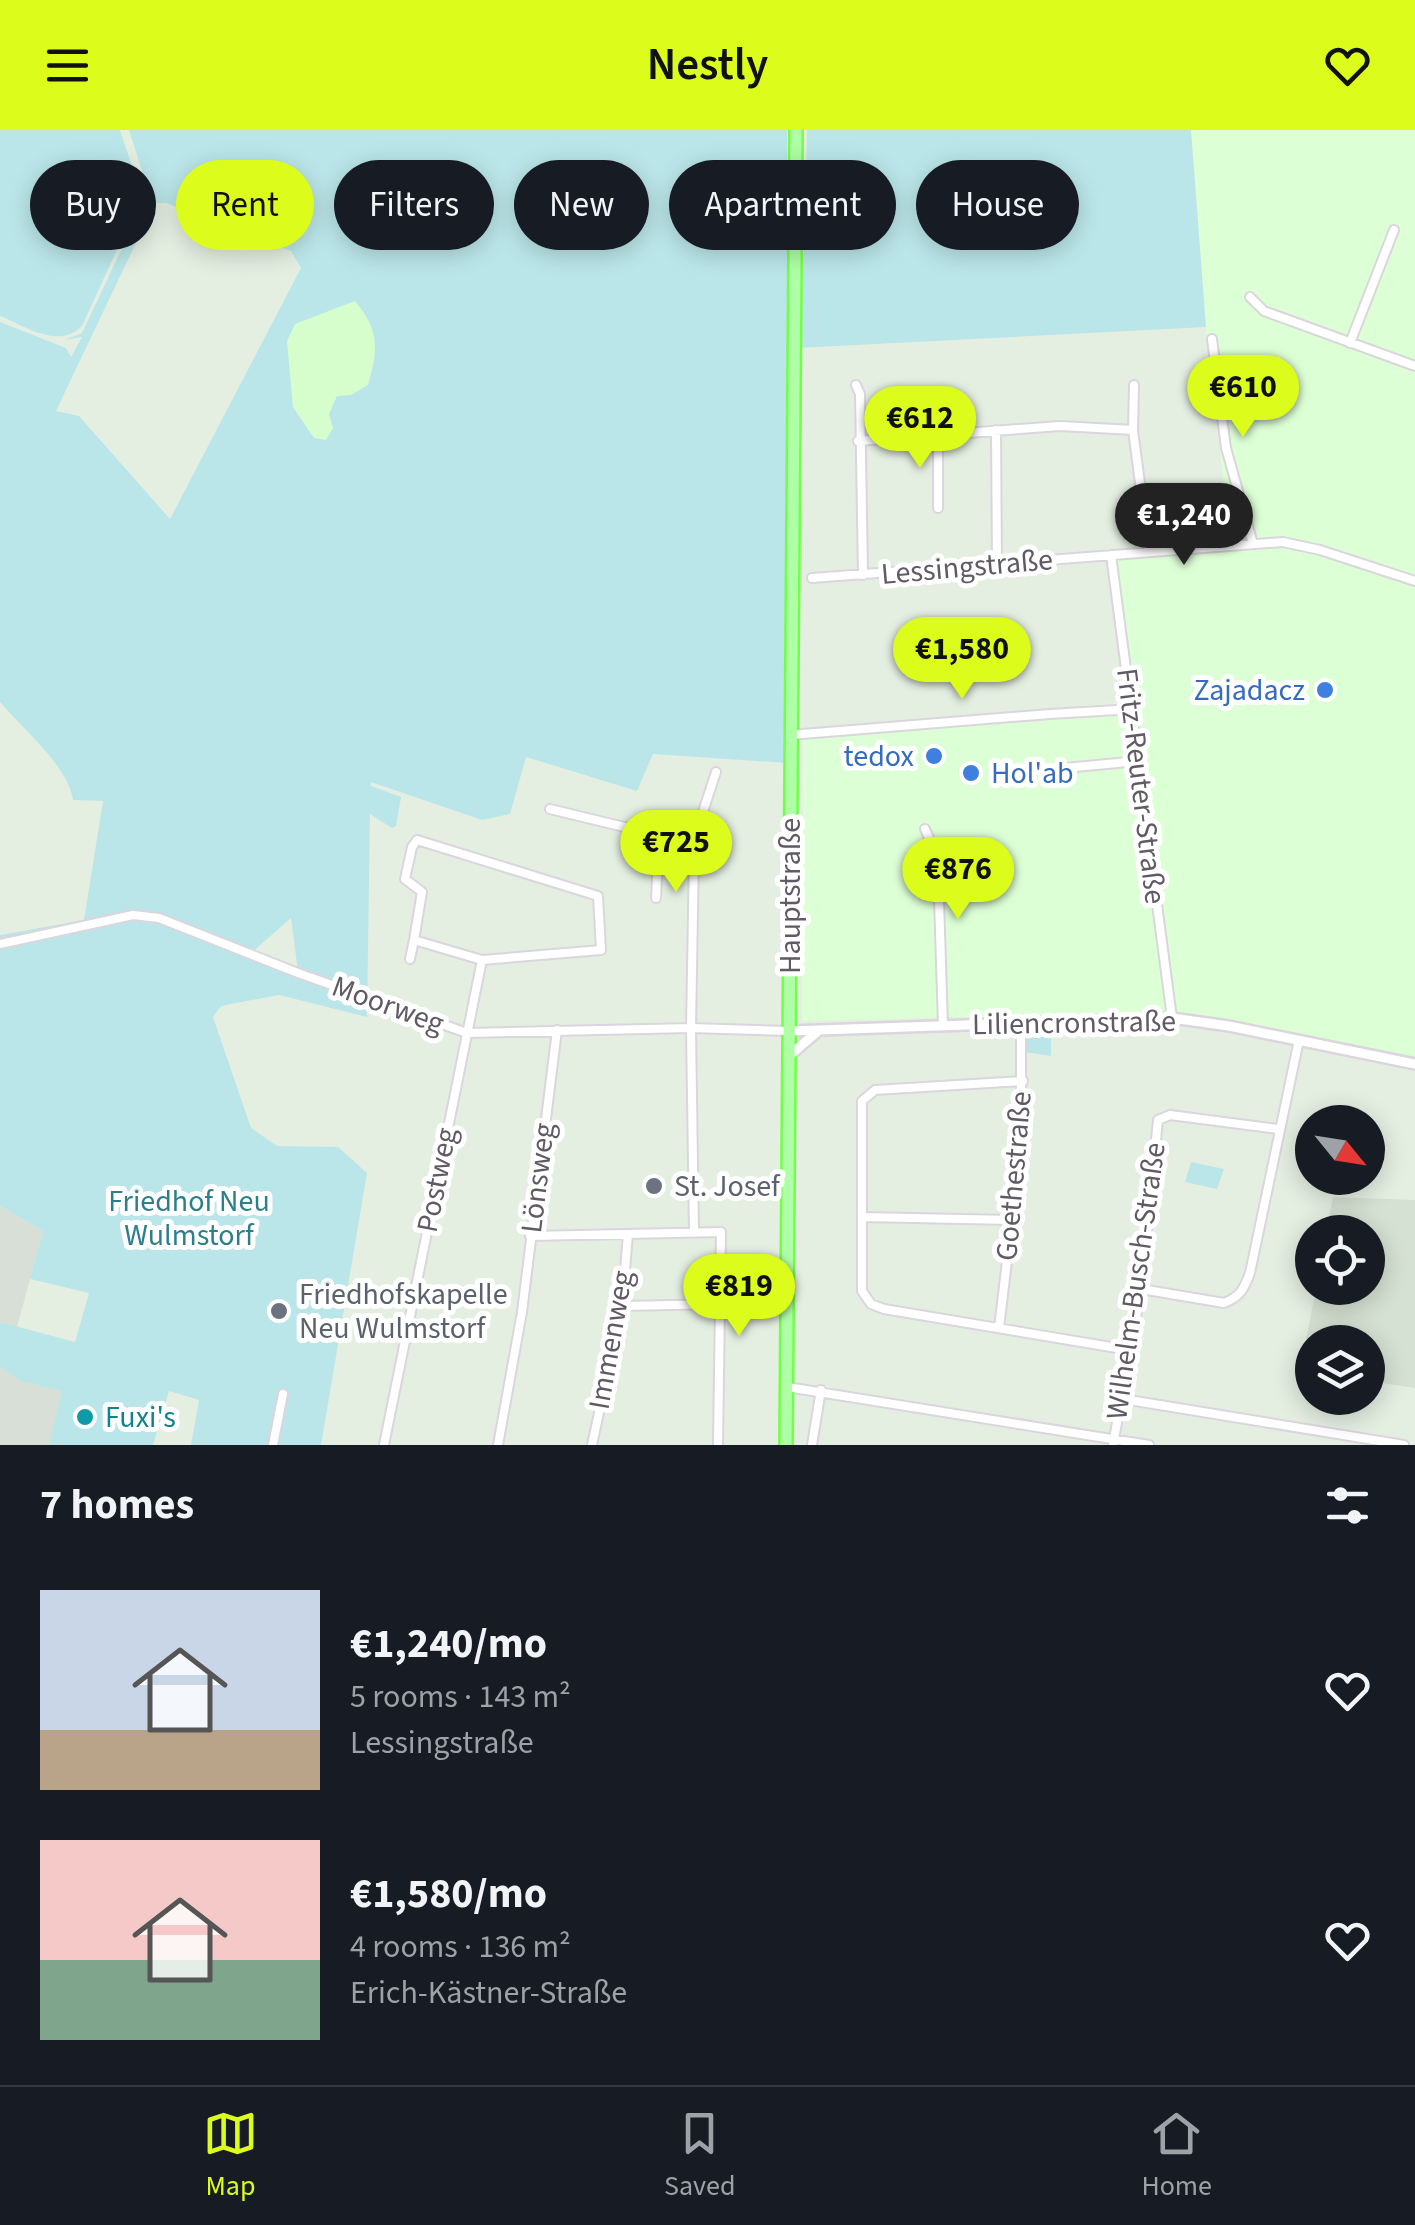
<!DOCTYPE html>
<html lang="en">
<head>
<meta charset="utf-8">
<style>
	:root { --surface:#171b24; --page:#20242c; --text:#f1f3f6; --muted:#9ea1a6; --line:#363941; --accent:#dcfc1b }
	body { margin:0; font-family:"Source Sans 3",sans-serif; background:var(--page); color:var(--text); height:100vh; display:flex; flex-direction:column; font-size:38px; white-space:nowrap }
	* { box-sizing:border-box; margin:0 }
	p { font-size:32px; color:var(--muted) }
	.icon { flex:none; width:55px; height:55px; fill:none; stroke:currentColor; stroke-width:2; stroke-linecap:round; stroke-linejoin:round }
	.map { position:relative; height:1315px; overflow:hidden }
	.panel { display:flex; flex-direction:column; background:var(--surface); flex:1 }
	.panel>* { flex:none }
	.hud { position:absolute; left:30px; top:30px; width:1355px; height:90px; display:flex; gap:20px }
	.needle { width:65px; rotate:120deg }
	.controls { position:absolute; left:1295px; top:975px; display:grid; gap:20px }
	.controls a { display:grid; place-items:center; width:90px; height:90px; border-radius:50%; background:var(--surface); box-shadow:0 5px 25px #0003; font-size:50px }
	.price { position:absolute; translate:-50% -85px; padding:0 22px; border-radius:35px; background:var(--accent); color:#111; font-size:32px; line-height:65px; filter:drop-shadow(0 2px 5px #0008) }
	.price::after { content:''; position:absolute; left:50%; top:60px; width:30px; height:22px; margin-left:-15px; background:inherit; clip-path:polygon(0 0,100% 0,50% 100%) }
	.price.on { background:#222; color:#fff }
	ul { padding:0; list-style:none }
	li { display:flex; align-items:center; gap:30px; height:250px; padding:0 40px }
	li span { display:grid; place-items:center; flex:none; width:280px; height:200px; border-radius:0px; color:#555 }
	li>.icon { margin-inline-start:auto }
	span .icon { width:120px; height:120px; fill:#fffc; stroke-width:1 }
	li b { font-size:42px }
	h2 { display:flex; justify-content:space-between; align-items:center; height:120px; padding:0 40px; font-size:42px }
	.tag { padding:0 35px; border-radius:45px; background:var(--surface); box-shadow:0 5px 25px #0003; font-size:35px; line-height:90px }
	.tag.on { background:var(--accent); color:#111 }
	header { display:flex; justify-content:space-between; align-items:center; height:130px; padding:0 40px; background:var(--accent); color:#111; font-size:45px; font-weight:600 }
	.menu { display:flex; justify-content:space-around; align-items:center; height:140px; border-top:2px solid var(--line); background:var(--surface); font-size:28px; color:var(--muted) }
	.menu a { display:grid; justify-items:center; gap:5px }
	.menu .on { color:var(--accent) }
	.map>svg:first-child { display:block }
	.commercial { fill:#ddffd6 }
	.industrial { fill:#d8dfd6 }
	.education { fill:#d5e1d2 }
	.green { fill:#bbe6e9; fill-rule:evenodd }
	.sand { fill:#d6fecd }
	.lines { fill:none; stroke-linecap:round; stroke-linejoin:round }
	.minor-casing { stroke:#dbd5dd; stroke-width:12 }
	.tertiary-casing { stroke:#dbd5dd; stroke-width:14 }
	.primary-casing { stroke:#72ff4a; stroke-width:16 }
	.minor { stroke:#fff; stroke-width:8 }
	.tertiary { stroke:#fff; stroke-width:9 }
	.primary { stroke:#afffa6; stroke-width:11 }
	.shop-dot { fill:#3f7fe0; stroke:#fff; stroke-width:4 }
	.worship-dot { fill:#6b7280; stroke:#fff; stroke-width:4 }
	.culture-dot { fill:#0f9aa8; stroke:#fff; stroke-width:4 }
	.labels { text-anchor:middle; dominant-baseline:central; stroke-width:10; stroke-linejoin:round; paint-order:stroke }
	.street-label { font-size:30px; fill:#605a64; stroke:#fff }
	.shop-label { font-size:30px; fill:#366cbe; stroke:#fff; text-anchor:end }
	.worship-label { font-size:30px; fill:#5b616d; stroke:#fff; text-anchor:start }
	.park-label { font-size:30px; fill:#2c7f8a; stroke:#fff }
	.culture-label { font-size:30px; fill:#0d838f; stroke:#fff; text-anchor:start }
</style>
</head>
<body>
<header><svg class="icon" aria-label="menu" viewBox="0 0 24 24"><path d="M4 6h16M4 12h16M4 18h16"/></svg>Nestly<svg class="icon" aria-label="heart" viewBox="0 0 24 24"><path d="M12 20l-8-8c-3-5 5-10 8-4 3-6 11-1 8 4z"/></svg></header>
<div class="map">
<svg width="1415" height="1315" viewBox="0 0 1415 1315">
	<rect width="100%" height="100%" fill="#e4efe2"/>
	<path class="commercial" d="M1191 0H1415V930L1174 882 802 891 803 601 1127 572 1110 423 1231 414 1206 197Z"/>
	<path class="industrial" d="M0 1076 43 1101 17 1197 0 1192Z
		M0 1237 21 1251 63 1261 49 1315H0Z"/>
	<path class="education" d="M1333 1067 1415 1070V1258L1368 1251V1212H1312V1244L1300 1242 1316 1158H1368V1102H1326Z"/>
	<path class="green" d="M0 0H120L137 51 146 53 129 0H787L788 633 653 624 637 661 526 627 510 684 482 690 371 652V656L401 667 396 696 392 698 370 684 367 887 279 865 221 876 213 887 251 998 277 1016 338 1017 367 1043 321 1315H191L199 1270 169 1261 153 1315H49L62 1261 20 1251 0 1237V1192L75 1212 89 1163 30 1149 43 1101 0 1076V805L84 790 103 671 73 670C68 636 23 599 0 572V192L66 218 71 227 82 207 65 210 82 203 145 70H134L119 107 122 109 82 196C59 220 25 196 0 186ZM155 73H166L291 121 301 138 170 389 79 286 56 281ZM291 788 298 842 250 824Z
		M807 0H1191L1206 197 797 218 805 102Z
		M1011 502 1013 529 980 531 979 505Z
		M1051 898V926L1025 922V899Z
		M1191 1032 1224 1039 1217 1059 1185 1052Z"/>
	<path class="sand" d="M355 171C380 201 378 220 368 255L351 265 337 266 329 284 333 298 326 310 314 308 293 277 287 211 295 194Z"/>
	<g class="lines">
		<g class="minor-casing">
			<path id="minor" d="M1250 167 1264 181 1415 236
				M1212 209 1226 318 1253 414
				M1350 213 1394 100
				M856 255 860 264 863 445
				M1134 255 1133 300 1149 422
				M996 300 997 434
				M938 305V378
				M858 311 1060 296 1133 300
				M1111 425 1172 888
				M812 448 1283 412 1320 420 1415 451
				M790 605 1050 584 1117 580 1132 582
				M1065 638 1138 631
				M550 679 649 703 658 725 694 724
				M925 699 936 724 938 738 943 896
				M417 710 598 766 601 820 482 830 414 810 422 762 405 749 412 717Z
				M656 768 658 725
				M0 814 133 785 159 788 298 843 467 903 691 898 790 901
				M410 829 414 810
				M1023 951 875 960 862 971V1161L871 1174 884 1179 1129 1220
				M863 1087 1012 1090
				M694 1103 691 898 694 724 698 697 716 642
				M530 1106 721 1102 718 1315
				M1141 1159 1224 1173C1240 1167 1244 1159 1250 1143L1299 910
				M622 1176 721 1174
				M999 1198 1021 1013V894
				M787 1257 1149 1315
				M1123 1269 1404 1315
				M273 1315 283 1264
				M384 1315 482 830
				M498 1315 522 1182 557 900
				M592 1315 622 1176 628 1104
				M812 1315 821 1260
				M1113 1315 1141 1159 1158 990 1170 985 1278 999"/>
		</g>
		<g class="tertiary-casing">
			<path id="tertiary" d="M790 901 1172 888 1229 896 1415 934
				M790 925 817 902"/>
		</g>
		<g class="primary-casing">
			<path id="primary" d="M786 1315 796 0"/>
		</g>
		<use href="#minor" class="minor"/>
		<use href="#tertiary" class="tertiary"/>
		<use href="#primary" class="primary"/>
	</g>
	<g class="shop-dot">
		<circle cx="1325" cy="560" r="10"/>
		<circle cx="934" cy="626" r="10"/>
		<circle cx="971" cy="643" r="10"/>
	</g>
	<g class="worship-dot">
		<circle cx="654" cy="1056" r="10"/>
		<circle cx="279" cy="1181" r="10"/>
	</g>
	<circle class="culture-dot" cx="85" cy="1287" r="10"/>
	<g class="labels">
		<g class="street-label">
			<text transform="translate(967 437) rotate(-5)">Lessingstraße</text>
			<text transform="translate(1141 656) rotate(83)">Fritz-Reuter-Straße</text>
			<text transform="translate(790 766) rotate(-90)">Hauptstraße</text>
			<text transform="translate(388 875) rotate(20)">Moorweg</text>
			<text transform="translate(1074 893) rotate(-1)">Liliencronstraße</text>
			<text transform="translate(1014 1046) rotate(-85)">Goethestraße</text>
			<text transform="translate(538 1048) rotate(-83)">Lönsweg</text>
			<text transform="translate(437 1050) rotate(-79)">Postweg</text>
			<text transform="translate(1136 1151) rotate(-82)">Wilhelm-Busch-Straße</text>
			<text transform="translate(611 1210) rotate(-80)">Immenweg</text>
		</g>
		<g class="shop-label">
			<text x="1305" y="560">Zajadacz</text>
			<text x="914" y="626">tedox</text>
			<text x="991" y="643" text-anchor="start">Hol'ab</text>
		</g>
		<g class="worship-label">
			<text x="674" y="1056">St. Josef</text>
			<text x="299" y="1164">Friedhofskapelle<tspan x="299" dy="34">Neu Wulmstorf</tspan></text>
		</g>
		<g class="park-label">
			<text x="189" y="1071">Friedhof Neu<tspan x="189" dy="34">Wulmstorf</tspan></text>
		</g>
		<g class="culture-label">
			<text x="105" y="1287">Fuxi's</text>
		</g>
	</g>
</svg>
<div class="controls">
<a><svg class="needle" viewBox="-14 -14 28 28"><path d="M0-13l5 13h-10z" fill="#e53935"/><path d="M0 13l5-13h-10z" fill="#9ea1a6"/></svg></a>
<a><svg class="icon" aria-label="locate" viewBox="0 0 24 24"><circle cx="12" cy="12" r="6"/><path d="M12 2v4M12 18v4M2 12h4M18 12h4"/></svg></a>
<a><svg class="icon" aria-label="layers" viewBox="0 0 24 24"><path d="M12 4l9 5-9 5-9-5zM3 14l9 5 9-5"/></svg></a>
</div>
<b class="price" style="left:1243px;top:310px">€610</b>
<b class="price" style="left:920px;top:341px">€612</b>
<b class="price on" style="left:1184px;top:438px">€1,240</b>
<b class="price" style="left:962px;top:572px">€1,580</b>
<b class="price" style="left:676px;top:765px">€725</b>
<b class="price" style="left:958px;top:792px">€876</b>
<b class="price" style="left:739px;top:1209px">€819</b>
<div class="hud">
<a class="tag">Buy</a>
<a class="tag on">Rent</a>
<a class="tag">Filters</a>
<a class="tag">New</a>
<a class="tag">Apartment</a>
<a class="tag">House</a>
</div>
</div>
<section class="panel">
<h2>7 homes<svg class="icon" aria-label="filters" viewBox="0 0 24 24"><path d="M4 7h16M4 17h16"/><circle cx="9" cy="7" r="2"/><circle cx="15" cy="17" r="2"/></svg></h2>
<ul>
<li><span style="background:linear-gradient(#c9d6e8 70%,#b9a48a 0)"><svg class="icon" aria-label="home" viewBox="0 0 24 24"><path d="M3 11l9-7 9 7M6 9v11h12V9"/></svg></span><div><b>€1,240/mo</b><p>5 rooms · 143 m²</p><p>Lessingstraße</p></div><svg class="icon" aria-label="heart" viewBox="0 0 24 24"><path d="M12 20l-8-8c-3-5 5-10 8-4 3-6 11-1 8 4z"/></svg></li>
<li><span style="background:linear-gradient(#f6c9c9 60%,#7fa58c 0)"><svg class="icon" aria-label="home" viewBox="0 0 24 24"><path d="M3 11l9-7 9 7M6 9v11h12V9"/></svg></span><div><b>€1,580/mo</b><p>4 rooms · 136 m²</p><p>Erich-Kästner-Straße</p></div><svg class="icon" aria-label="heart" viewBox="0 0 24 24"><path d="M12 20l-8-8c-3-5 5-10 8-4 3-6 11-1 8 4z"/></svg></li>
</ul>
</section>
<nav class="menu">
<a class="on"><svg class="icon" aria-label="map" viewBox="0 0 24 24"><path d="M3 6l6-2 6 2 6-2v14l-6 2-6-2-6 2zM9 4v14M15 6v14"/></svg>Map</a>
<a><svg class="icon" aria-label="saved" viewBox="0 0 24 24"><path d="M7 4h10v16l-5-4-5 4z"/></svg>Saved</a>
<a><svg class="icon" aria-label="home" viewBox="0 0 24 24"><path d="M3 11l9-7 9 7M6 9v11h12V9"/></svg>Home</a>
</nav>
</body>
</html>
